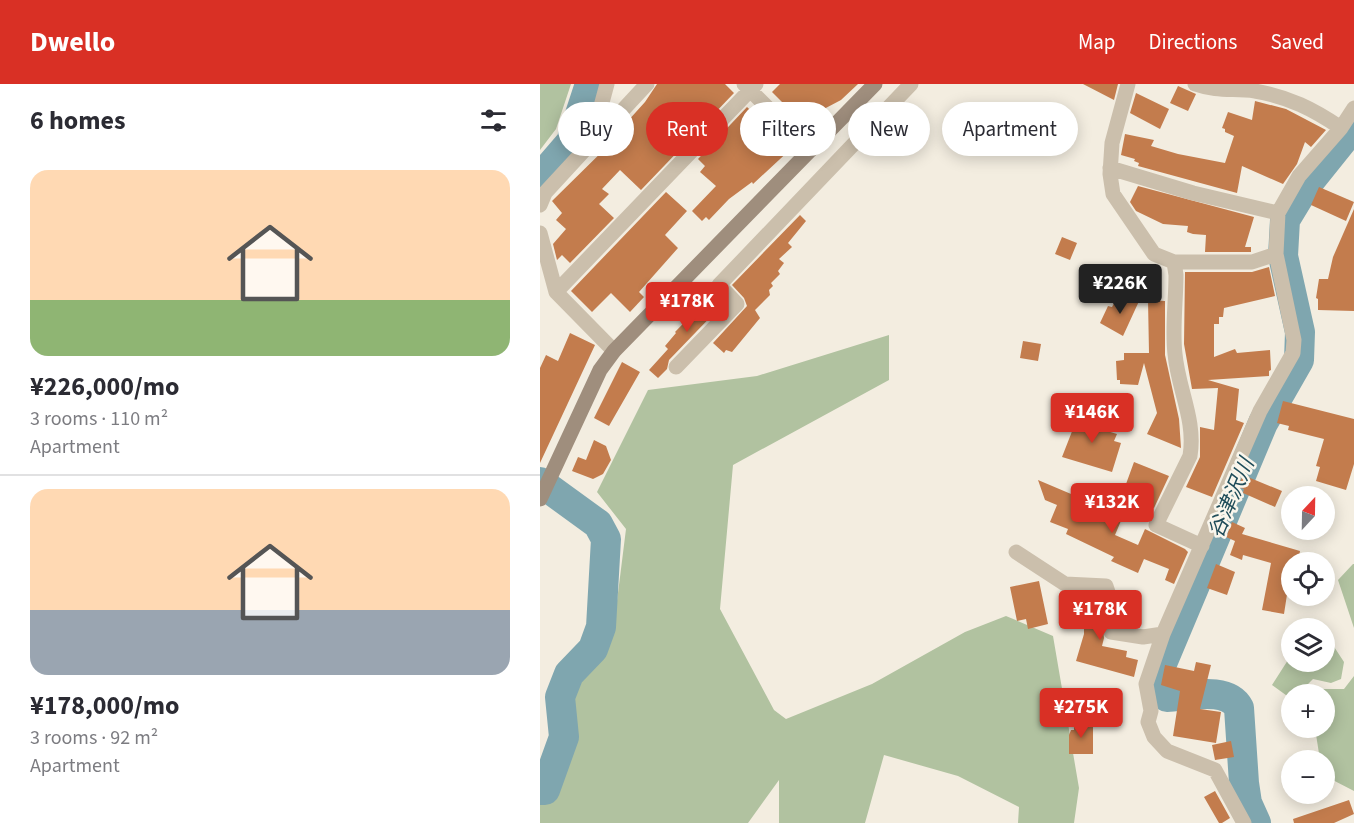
<!DOCTYPE html>
<html lang="en">
<head>
<meta charset="utf-8">
<style>
	:root { --surface:#fff; --page:#f7f7f7; --text:#2b2b33; --muted:#7c7c81; --line:#e1e1e2; --accent:#d93025 }
	body { margin:0; font-family:"Source Sans 3","Noto Sans JP",sans-serif; background:var(--page); color:var(--text); height:100vh; display:flex; flex-direction:column; font-size:22px; white-space:nowrap }
	* { box-sizing:border-box; margin:0 }
	p { font-size:20px; color:var(--muted) }
	.icon { flex:none; width:33px; height:33px; fill:none; stroke:currentColor; stroke-width:2; stroke-linecap:round; stroke-linejoin:round }
	.map { position:relative; flex:1; overflow:hidden }
	.side { display:flex; flex-direction:column; background:var(--surface); width:540px }
	.side>* { flex:none }
	.top-card { position:absolute; left:18px; top:18px; width:570px; height:54px; display:flex; gap:12px }
	.needle { width:39px; rotate:22deg }
	.tools { position:absolute; left:741px; top:402px; display:grid; gap:12px }
	.tools a { display:grid; place-items:center; width:54px; height:54px; border-radius:50%; background:var(--surface); box-shadow:0 3px 15px #0003; font-size:30px }
	.price { position:absolute; translate:-50% -51px; padding:0 14px; border-radius:6px; background:var(--accent); color:#fff; font-size:20px; line-height:39px; filter:drop-shadow(0 2px 3px #0008) }
	.price::after { content:''; position:absolute; left:50%; top:36px; width:18px; height:14px; margin-left:-9px; background:inherit; clip-path:polygon(0 0,100% 0,50% 100%) }
	.price.current { background:#222; color:#fff }
	ul { padding:0; list-style:none }
	li { display:grid; align-content:center; gap:12px; height:318px; padding:0 30px }
	li+li { border-top:2px solid var(--line) }
	li span { display:grid; place-items:center; height:186px; border-radius:18px; color:#555 }
	li>.icon { margin-inline-start:auto }
	span .icon { width:108px; height:108px; fill:#fffc; stroke-width:1 }
	li b { font-size:26px }
	h2 { display:flex; justify-content:space-between; align-items:center; height:72px; padding:0 30px; font-size:26px }
	.chip { padding:0 21px; border-radius:27px; background:var(--surface); box-shadow:0 3px 15px #0003; font-size:21px; line-height:54px }
	.chip.current { background:var(--accent); color:#fff }
	header { display:flex; align-items:center; gap:36px; box-sizing:border-box; height:84px; padding:0 30px; background:var(--accent); color:#fff }
	header strong { font-size:28px }
	nav { display:flex; gap:33px; margin-inline-start:auto; font-size:21px }
	main { display:flex; flex:1; min-height:0 }
	.map>svg:first-child { display:block }
	.green { fill:#b1c2a0 }
	.lines { fill:none; stroke-linecap:round; stroke-linejoin:round }
	.river { stroke:#7fa6af; stroke-width:30 }
	.building { fill:#c37c4d }
	.street { stroke:#cbbfac; stroke-width:15 }
	.secondary { stroke:#9f8e7d; stroke-width:15 }
	.labels { text-anchor:middle; dominant-baseline:central; stroke-width:5; stroke-linejoin:round; paint-order:stroke }
	.water-label { font-size:21px; font-style:italic; fill:#204d5a; stroke:#faf6ec }
</style>
</head>
<body>
<header>
<strong>Dwello</strong>
<nav><a>Map</a><a>Directions</a><a>Saved</a></nav>
</header>
<main>
<section class="side">
<h2>6 homes<svg class="icon" aria-label="filters" viewBox="0 0 24 24"><path d="M4 7h16M4 17h16"/><circle cx="9" cy="7" r="2"/><circle cx="15" cy="17" r="2"/></svg></h2>
<ul>
<li><span style="background:linear-gradient(#ffd9b3 70%,#8fb573 0)"><svg class="icon" aria-label="home" viewBox="0 0 24 24"><path d="M3 11l9-7 9 7M6 9v11h12V9"/></svg></span><div><b>¥226,000/mo</b><p>3 rooms · 110 m²</p><p>Apartment</p></div></li>
<li><span style="background:linear-gradient(#ffd9b3 65%,#9aa5b1 0)"><svg class="icon" aria-label="home" viewBox="0 0 24 24"><path d="M3 11l9-7 9 7M6 9v11h12V9"/></svg></span><div><b>¥178,000/mo</b><p>3 rooms · 92 m²</p><p>Apartment</p></div></li>
</ul>
</section>
<div class="map">
<svg width="814" height="739" viewBox="0 0 814 739">
	<rect width="100%" height="100%" fill="#f3ede0"/>
	<path class="green" d="M0 0H31L16 45 0 66Z
		M349 251V296L193 381 180 525 234 626 246 635 332 600 425 548 466 532 513 552 539 704 534 739H478L479 723 418 692 344 671 325 739H239V696L208 739H0V706L17 687 23 611 50 585 77 517 86 445 57 408 108 306 217 292Z
		M813 480H814V544L798 496Z
		M751 545 752 578H784L785 549 804 578 801 595 791 599 773 595 763 605V610H752L751 618 750 614 732 601 748 576Z
		M814 592V707L785 692 784 676H780L775 644H784V610H770V605H804Z"/>
	<g class="lines">
		<path class="river" d="M0 94 31 58 50 0
			M0 398 58 440 66 455 61 543 53 565 29 590 20 613 24 653 5 706H0
			M716 739 707 719 704 699 699 624C688 602 649 612 627 613L620 608 618 597 621 582 723 339 759 276 760 248 743 172 745 136 765 103 814 42"/>
	</g>
	<path class="building" d="M117 0H185L194 9 101 106 80 86 62 105 69 110 59 120 74 134 30 179 22 171 17 176 13 160 26 145 16 136 22 129 12 117 79 51 77 49 105 18Z
		M240 0H318L301 16 282 26 269 41 265 37 260 42 248 30 251 27 232 8Z
		M543 0H578L574 16Z
		M638 2 656 10 648 27 630 19Z
		M596 9 629 25 620 45 590 29Z
		M715 17 746 25 786 46 771 63 765 58 757 80 743 100 702 82 697 109 598 82 599 79 594 77 595 75 581 71 585 50 614 56 611 62 638 70 685 79 694 52 685 48V45L682 44 688 28 712 36Z
		M207 23 232 47 235 44 253 63 213 100 212 98 189 115 169 136 166 133 162 137 152 127 176 102 160 88 165 82 158 75Z
		M598 102 714 133 705 163H711V168H665L666 151 653 150 647 148 648 142 623 140 596 127 590 118Z
		M779 103 814 118 806 137 771 121Z
		M126 108 147 127 125 151 138 164 99 208 104 213 90 228 71 209 52 228 31 207Z
		M814 125V227L778 226V215L776 214 779 195H788L793 173Z
		M260 131 266 137 248 159 252 163 239 175 244 179 238 187 240 190 231 199 233 202 229 206 230 211 215 226 220 234 192 268 186 266 184 269 173 259 207 222 204 214 192 201Z
		M522 153 537 159 530 176 515 170Z
		M729 183 735 212 684 224 683 233H679V240H674V273L695 265 697 269 730 266 731 286 729 287V292L668 296 699 305 696 336 704 339 672 413 646 403 660 373V343L674 346 678 304 652 305 644 260 645 188H712Z
		M173 209 183 220 129 276 127 285 118 294 109 286 128 265 125 262 136 249 135 248Z
		M577 214 600 215 583 252 560 239 568 222 572 223Z
		M608 216 625 217V271L639 335 641 364 607 350 617 329 604 279 598 301 580 300V296H577L576 277 584 276V269H609Z
		M30 249 55 261 0 379V284L6 271 18 277Z
		M483 257 501 260 498 277 480 274Z
		M82 278 100 288 69 342 54 334Z
		M743 317 814 335V380L806 406 776 397 780 383 776 382 784 355 748 346 749 342 737 339Z
		M540 327 557 335 554 343 577 350 574 357 581 359 572 388 522 373Z
		M54 356 66 362 71 376 63 390 53 395 32 387 38 373 46 376Z
		M594 378 629 392 614 424 582 411Z
		M703 391 742 407 735 423 703 409 704 405 698 403Z
		M498 396 583 432 575 451 598 461 605 445 645 465 648 468 634 500 625 496 629 485 604 475 598 489 571 477 574 473 526 450 528 445 510 438 517 421 505 416Z
		M692 438 705 444 702 450 760 467 758 478H752L744 530 722 526 731 479 703 471 702 476 690 471 695 457 686 453Z
		M676 480 695 488 687 511 667 504Z
		M499 497 508 540 488 545 486 535 477 537 470 503Z
		M537 511H559L564 554 562 562 587 567 586 573 598 576 594 593 536 577 544 550V532H537Z
		M656 578 671 581 660 625 681 628 676 659 633 652 640 607 621 601 625 581 654 587Z
		M534 639 553 640V670H529V651L531 646H534Z
		M691 657 694 673 675 676 672 661Z
		M675 707 690 734 682 739H679L664 713Z
		M809 716 814 730 794 739H754L753 735Z"/>
	<g class="lines">
		<path class="street" d="M204 0 270 66
			M588 0 572 59 570 90 573 110 614 170 634 178H712L736 170
			M655 0C678 8 693 4 715 7 749 13 773 25 801 44
			M54 57 107 0
			M570 84 653 109 738 129
			M0 121 5 109 51 59 67 0
			M0 149 16 208 74 267
			M634 178 636 191C636 217 632 245 635 270 638 305 656 336 650 372L616 441 662 462
			M16 208 216 0
			M136 283 197 220 179 201 371 0
			M476 468 525 500 566 502 570 514 571 548 603 553 623 550
			M704 739 675 686 627 667 614 653 608 638 611 627 606 600 623 550 720 327 753 269 754 256 736 170 738 129 759 92 801 44 814 24"/>
		<path class="secondary" d="M0 415 60 286 74 267 335 0"/>
	</g>
	<g class="labels">
		<g class="water-label">
			<text transform="translate(691 414) rotate(-67)">谷津沢川</text>
		</g>
	</g>
</svg>
<div class="tools">
<a><svg class="needle" viewBox="-14 -14 28 28"><path d="M0-13l5 13h-10z" fill="#e53935"/><path d="M0 13l5-13h-10z" fill="#7c7c81"/></svg></a>
<a><svg class="icon" aria-label="locate" viewBox="0 0 24 24"><circle cx="12" cy="12" r="6"/><path d="M12 2v4M12 18v4M2 12h4M18 12h4"/></svg></a>
<a><svg class="icon" aria-label="layers" viewBox="0 0 24 24"><path d="M12 4l9 5-9 5-9-5zM3 14l9 5 9-5"/></svg></a>
<a>+</a>
<a>−</a>
</div>
<b class="price current" style="left:580px;top:231px">¥226K</b>
<b class="price" style="left:147px;top:249px">¥178K</b>
<b class="price" style="left:552px;top:360px">¥146K</b>
<b class="price" style="left:572px;top:450px">¥132K</b>
<b class="price" style="left:560px;top:557px">¥178K</b>
<b class="price" style="left:541px;top:655px">¥275K</b>
<div class="top-card">
<a class="chip">Buy</a>
<a class="chip current">Rent</a>
<a class="chip">Filters</a>
<a class="chip">New</a>
<a class="chip">Apartment</a>
</div>
</div>
</main>
</body>
</html>
